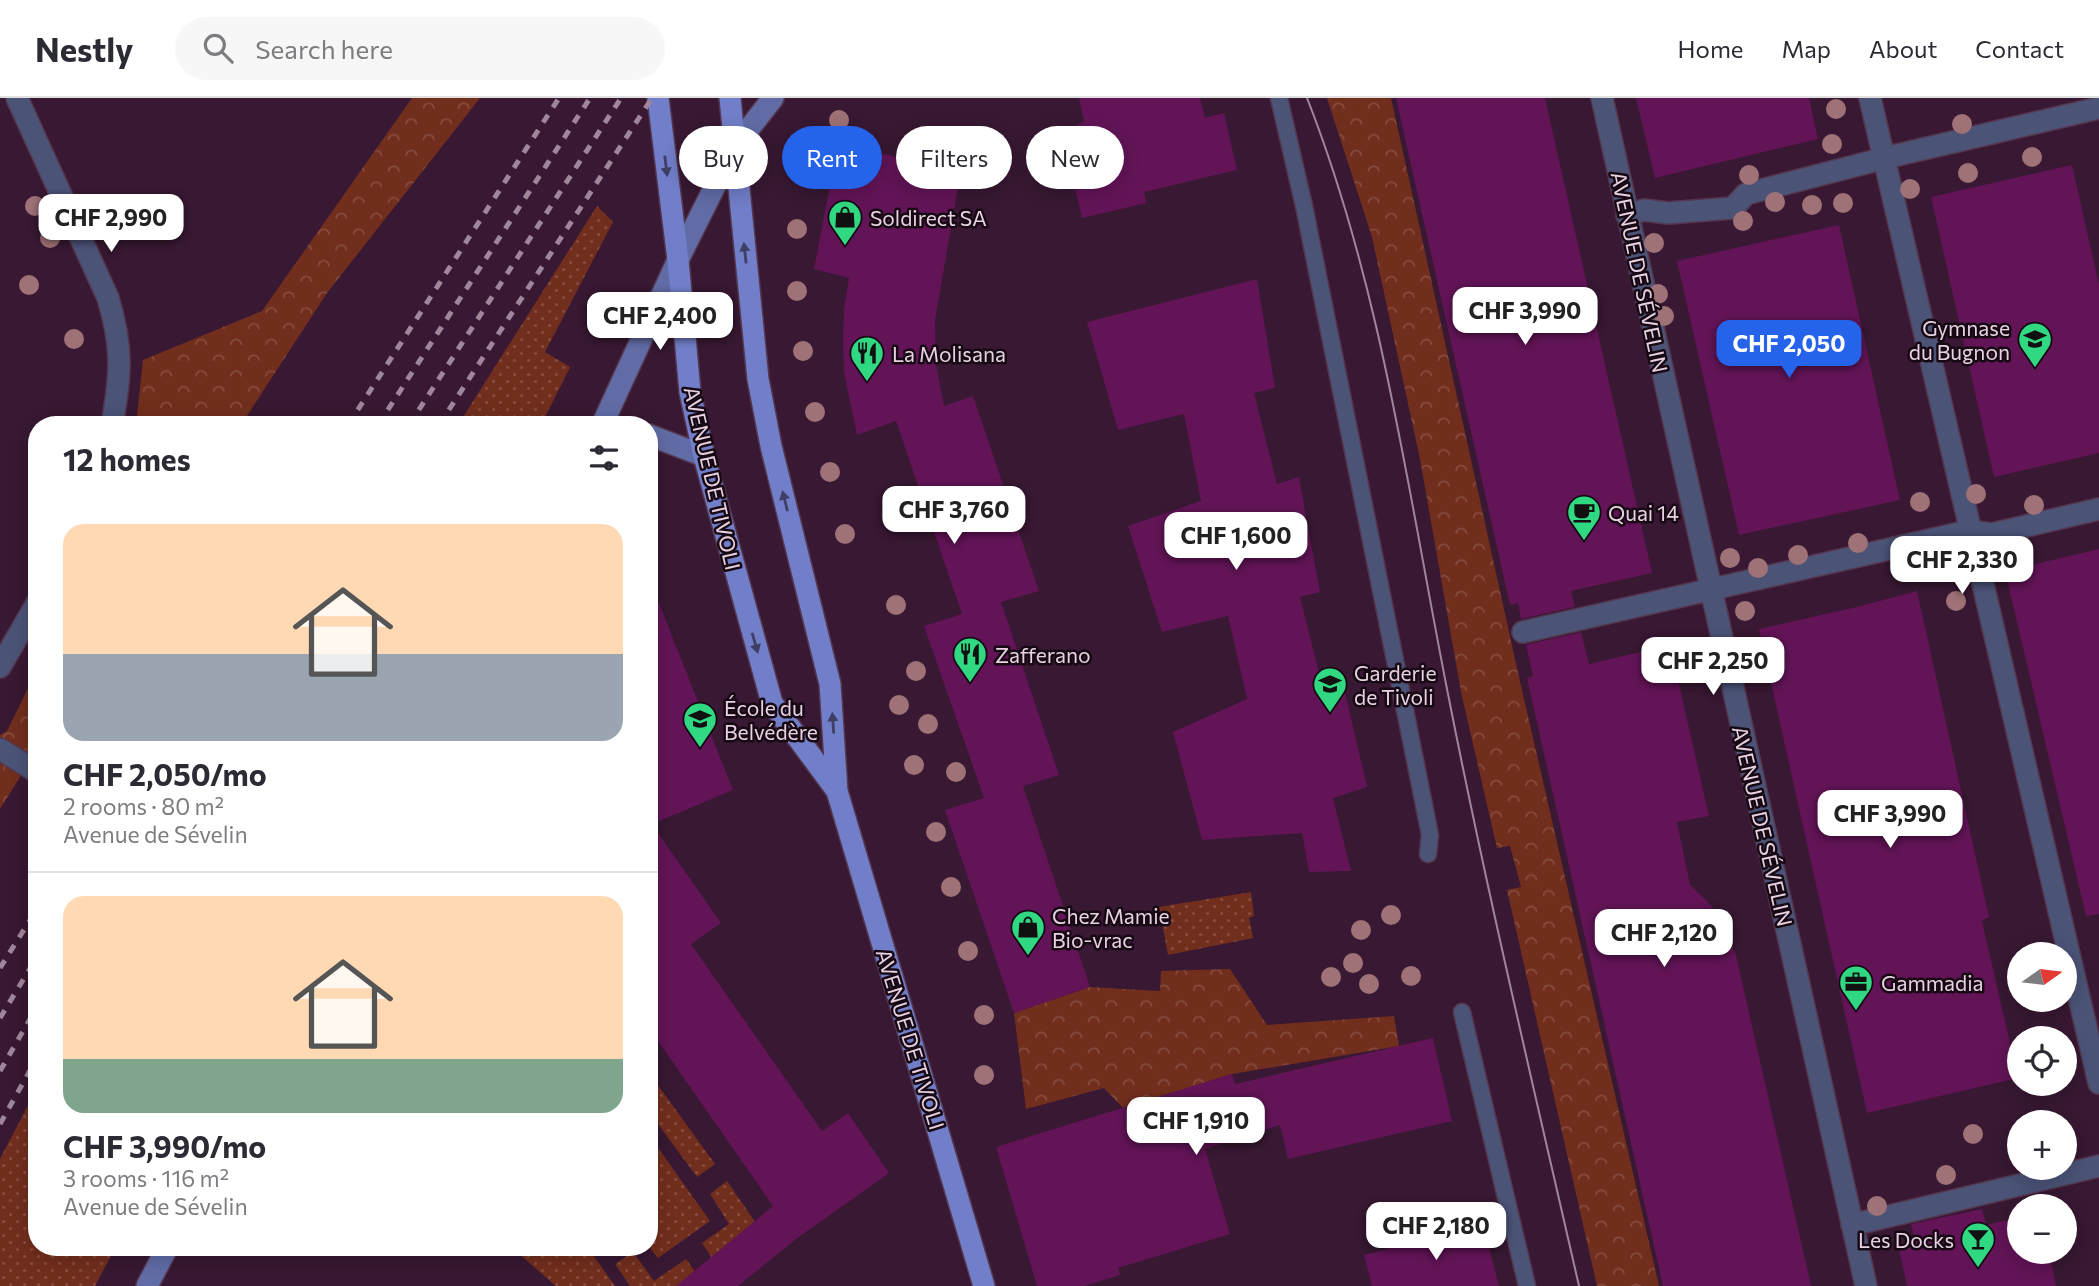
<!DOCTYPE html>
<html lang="en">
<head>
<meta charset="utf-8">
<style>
	:root { --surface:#fff; --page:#f7f7f7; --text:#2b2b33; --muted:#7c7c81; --line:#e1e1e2; --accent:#2563eb }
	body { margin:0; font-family:Commissioner,sans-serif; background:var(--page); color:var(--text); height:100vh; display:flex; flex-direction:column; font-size:26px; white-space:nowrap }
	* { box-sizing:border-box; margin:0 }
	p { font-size:23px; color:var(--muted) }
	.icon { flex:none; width:38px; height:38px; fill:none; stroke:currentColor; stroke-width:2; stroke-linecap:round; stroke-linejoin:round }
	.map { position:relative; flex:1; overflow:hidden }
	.details { position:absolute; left:28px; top:318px; width:630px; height:840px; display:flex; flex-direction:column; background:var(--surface); border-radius:28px; box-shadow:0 4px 18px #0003 }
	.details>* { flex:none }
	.top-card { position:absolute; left:679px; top:28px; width:665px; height:63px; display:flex; gap:14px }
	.needle { width:46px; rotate:76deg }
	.buttons { position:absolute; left:2007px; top:844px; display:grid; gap:14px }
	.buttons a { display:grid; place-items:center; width:70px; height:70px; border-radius:50%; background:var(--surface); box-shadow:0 4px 18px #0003; font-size:35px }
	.price { position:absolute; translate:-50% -60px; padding:0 16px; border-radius:14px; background:#fff; color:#222; font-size:23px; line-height:46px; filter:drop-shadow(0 2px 4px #0008) }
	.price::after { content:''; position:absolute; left:50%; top:42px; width:21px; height:16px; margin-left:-10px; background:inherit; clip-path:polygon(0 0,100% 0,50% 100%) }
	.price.on { background:var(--accent); color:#fff }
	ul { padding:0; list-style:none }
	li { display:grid; align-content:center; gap:14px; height:371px; padding:0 35px }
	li+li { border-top:2px solid var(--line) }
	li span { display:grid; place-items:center; height:217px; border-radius:21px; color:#555 }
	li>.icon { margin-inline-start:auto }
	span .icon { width:126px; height:126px; fill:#fffc; stroke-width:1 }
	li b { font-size:30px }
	h2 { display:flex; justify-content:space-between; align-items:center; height:84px; padding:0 35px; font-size:30px }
	.pill { padding:0 24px; border-radius:32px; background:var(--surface); box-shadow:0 4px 18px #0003; font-size:24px; line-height:63px }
	.pill.on { background:var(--accent); color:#fff }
	header { display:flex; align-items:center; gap:42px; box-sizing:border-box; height:98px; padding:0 35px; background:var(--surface); border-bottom:2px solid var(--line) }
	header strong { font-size:33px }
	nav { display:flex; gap:38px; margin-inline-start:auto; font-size:24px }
	.search { width:490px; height:63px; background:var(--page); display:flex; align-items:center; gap:18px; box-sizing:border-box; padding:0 24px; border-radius:38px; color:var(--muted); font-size:26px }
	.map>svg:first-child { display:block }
	.grass { fill:url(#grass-dots) }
	.forest { fill:url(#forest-crowns) }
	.building { fill:#621457 }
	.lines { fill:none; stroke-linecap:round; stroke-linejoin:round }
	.lane-casing { stroke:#54364e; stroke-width:19 }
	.street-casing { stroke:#54364e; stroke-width:24 }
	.secondary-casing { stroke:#54364e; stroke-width:24 }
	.primary-casing { stroke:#54364e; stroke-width:24 }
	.lane { stroke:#4b5377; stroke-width:16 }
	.street { stroke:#4b5377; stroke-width:21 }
	.secondary { stroke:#616ca6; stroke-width:21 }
	.primary { stroke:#717ec9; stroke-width:21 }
	.tram { stroke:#a0869a; stroke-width:2 }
	.rail { stroke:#a0869a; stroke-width:5; stroke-dasharray:9 9; stroke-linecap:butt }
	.tree { fill:#9e7276 }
	.oneway { fill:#3f3e65 }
	.labels { text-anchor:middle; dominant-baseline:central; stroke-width:5; stroke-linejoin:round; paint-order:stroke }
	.poi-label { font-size:21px; fill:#e8d2e2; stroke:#170914; text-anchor:start }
	.street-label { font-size:21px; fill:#e8d2e2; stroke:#170914 }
</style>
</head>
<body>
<header>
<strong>Nestly</strong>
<div class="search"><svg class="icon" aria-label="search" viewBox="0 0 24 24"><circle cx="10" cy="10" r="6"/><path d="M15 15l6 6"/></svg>Search here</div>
<nav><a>Home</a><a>Map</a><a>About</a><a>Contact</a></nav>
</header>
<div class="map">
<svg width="2099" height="1188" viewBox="0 0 2099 1188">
	<defs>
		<pattern id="grass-dots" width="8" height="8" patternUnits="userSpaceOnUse" patternTransform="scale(1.75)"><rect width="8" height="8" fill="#722e1d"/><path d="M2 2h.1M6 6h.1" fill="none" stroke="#864b3e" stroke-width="1.8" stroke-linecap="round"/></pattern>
		<pattern id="forest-crowns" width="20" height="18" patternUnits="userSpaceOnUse" patternTransform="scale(1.75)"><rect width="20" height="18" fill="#722e1d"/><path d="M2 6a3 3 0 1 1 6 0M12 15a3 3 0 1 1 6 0" fill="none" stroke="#864b3e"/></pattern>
	</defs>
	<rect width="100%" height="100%" fill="#381832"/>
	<path class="grass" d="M597 108 613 124 545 254 570 269 541 327H458Z
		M1251 794 1254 818 1249 820 1253 840 1168 857 1159 809Z
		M657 986 715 1066 697 1079 649 1014V992Z
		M37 990V1150H115L95 1188H0V1061Z
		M649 1037 710 1123 658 1160 649 1149Z
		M727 1083 760 1131 714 1163 702 1145 729 1126 710 1096Z
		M512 1150H588L615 1188H556Z
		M633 1154 654 1183 686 1161 698 1178 684 1188H630L615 1166Z"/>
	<path class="forest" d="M412 0H480L327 195 241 327H136L143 262 262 213Z
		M1327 0H1391L1519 579 1659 1188H1597L1507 792 1521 789 1510 748 1497 750 1461 594 1420 361 1372 139Z
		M37 572V652L0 711V637L7 633Z
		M1230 871 1267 927 1394 918 1399 948 1232 976 1123 1010 1104 990 1026 1011 1014 915 1090 889 1160 893 1161 873Z"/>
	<path class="building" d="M1079 0H1200L1205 20 1224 15 1237 72 1144 94 1146 105 1082 120 1074 86 1067 88 1049 47 1084 23Z
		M1396 0H1545L1652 475 1571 493 1575 509 1521 521 1518 505 1510 507Z
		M1636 0H1809L1818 41 1655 80Z
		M838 46 961 73 935 222 936 266 944 308 973 298 1039 493 1001 504 1059 677 1023 688 1090 889 1014 915 945 712 984 700 924 528 962 516 896 323 857 337 844 274 843 242 844 211 849 180 814 171Z
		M2072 67 2099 187V355L1994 379 1931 99Z
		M1839 127 1900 402 1739 437 1677 163Z
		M1257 181 1275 290 1254 295 1277 386 1299 379 1320 494 1300 499 1321 583 1342 581 1367 689 1333 700 1351 773 1309 774 1302 735 1202 742 1173 634 1247 601 1228 518 1162 534 1128 428 1201 403 1184 316 1118 332 1087 224Z
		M2099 451V816L2086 818 2005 473Z
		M649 485H651L733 692 659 723 649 698Z
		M1917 493 1989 819 1982 823 2018 980 1867 1015 1759 531 1861 508Z
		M1581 534 1589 566 1670 547 1709 718 1677 724 1690 787 1709 805 1721 822 1736 857 1811 1188H1663L1527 580 1533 578 1526 547Z
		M649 722 721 825 691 846 822 1033 848 1015 889 1075 796 1141 738 1188H676L773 1108 649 930Z
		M1433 940 1452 1023 1288 1061 1280 1027 1205 1051 1230 1136 1118 1170 1120 1177 1084 1188H1037L996 1049 1232 976 1235 986Z
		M1982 1111 1986 1127 2020 1119V1153H2049L2056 1188H1907L1898 1146 1915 1143 1911 1126Z
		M1483 1126 1499 1188H1372L1364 1157Z"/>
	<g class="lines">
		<g class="lane-casing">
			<path id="lane" d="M1279 0 1304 108 1430 737 1428 756
				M1462 914 1527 1188"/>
		</g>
		<g class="street-casing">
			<path id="street" d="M17 0 108 200C123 250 121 276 112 327
				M1602 0 1866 1188
				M1870 0 2099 985
				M1627 117 1644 112 1668 115 1733 110 1746 96 1893 58 2099 10
				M1523 534 1969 433 1992 436 2099 411
				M0 569 37 505
				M0 651 37 674
				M1852 1127 2099 1068"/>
		</g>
		<g class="secondary-casing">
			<path id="secondary" d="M602 327 678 162 734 50 773 0
				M649 337 704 358
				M147 1188 167 1150"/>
		</g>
		<g class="primary-casing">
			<path id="primary" d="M658 0 678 162 690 294 704 358 772 605 837 693
				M730 0 758 281 771 348 830 586 837 693 984 1188"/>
		</g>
		<use href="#lane" class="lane"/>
		<use href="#street" class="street"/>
		<use href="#secondary" class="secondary"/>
		<use href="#primary" class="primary"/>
		<path class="tram" d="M1307 0C1382 191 1408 395 1448 596 1487 794 1534 991 1579 1188"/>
		<path class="rail" d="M348 327 559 0
			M378 327 590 0
			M409 327 621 0
			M439 327 652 0
			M0 870 37 811
			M0 920 37 859
			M0 973 37 909
			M0 1026 37 960"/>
	</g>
	<g class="tree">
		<circle cx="1836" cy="11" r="10"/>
		<circle cx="839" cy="22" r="10"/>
		<circle cx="1962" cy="26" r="10"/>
		<circle cx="1832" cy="46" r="10"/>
		<circle cx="2032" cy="59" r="10"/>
		<circle cx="1968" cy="75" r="10"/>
		<circle cx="810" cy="76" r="10"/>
		<circle cx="1749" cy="77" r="10"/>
		<circle cx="1910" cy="91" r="10"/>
		<circle cx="1775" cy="104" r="10"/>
		<circle cx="1843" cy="105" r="10"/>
		<circle cx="1812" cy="107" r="10"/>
		<circle cx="35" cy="108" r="10"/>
		<circle cx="1743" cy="123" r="10"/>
		<circle cx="797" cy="131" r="10"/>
		<circle cx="50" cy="140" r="10"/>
		<circle cx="1654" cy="145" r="10"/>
		<circle cx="29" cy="187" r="10"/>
		<circle cx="797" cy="193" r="10"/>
		<circle cx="1658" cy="196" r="10"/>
		<circle cx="1664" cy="218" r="10"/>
		<circle cx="74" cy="241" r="10"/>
		<circle cx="803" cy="253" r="10"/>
		<circle cx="815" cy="314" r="10"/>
		<circle cx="830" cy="374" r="10"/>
		<circle cx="1976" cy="396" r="10"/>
		<circle cx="1920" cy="404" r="10"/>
		<circle cx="2034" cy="407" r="10"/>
		<circle cx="845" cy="436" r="10"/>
		<circle cx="1858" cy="445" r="10"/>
		<circle cx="2007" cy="456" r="10"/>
		<circle cx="1798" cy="457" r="10"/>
		<circle cx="1730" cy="460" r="10"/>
		<circle cx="1758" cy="470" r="10"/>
		<circle cx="1943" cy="472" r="10"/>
		<circle cx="1956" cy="503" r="10"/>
		<circle cx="896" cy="507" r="10"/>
		<circle cx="1745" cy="513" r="10"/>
		<circle cx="916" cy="573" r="10"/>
		<circle cx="899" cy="607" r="10"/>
		<circle cx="928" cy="626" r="10"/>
		<circle cx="914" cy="667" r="10"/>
		<circle cx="956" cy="674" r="10"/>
		<circle cx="936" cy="734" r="10"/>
		<circle cx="951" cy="789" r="10"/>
		<circle cx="1391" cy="817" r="10"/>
		<circle cx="1361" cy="832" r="10"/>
		<circle cx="968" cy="853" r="10"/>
		<circle cx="1353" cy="865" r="10"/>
		<circle cx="1411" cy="878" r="10"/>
		<circle cx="1331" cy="879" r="10"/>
		<circle cx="1369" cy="886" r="10"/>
		<circle cx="984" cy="917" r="10"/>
		<circle cx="984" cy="977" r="10"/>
		<circle cx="1973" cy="1036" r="10"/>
		<circle cx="1946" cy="1077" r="10"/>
		<circle cx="1877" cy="1108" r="10"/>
	</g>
	<defs><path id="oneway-solid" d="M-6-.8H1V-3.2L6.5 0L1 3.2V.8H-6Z" transform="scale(1.75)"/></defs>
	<g class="oneway">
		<use href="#oneway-solid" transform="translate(666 68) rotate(83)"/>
		<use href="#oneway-solid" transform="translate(745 155) rotate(-96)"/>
		<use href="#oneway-solid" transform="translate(785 403) rotate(-104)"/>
		<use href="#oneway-solid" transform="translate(755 545) rotate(74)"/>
		<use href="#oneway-solid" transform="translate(833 625) rotate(-94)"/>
	</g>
	<defs>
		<g id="shop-pin" transform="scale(1.75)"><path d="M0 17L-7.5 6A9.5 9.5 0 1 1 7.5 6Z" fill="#31d882" stroke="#170914"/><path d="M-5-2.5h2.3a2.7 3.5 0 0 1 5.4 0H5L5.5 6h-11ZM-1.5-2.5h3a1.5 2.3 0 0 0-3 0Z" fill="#111"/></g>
		<g id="school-pin" transform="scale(1.75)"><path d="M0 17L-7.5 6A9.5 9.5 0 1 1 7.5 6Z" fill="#31d882" stroke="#170914"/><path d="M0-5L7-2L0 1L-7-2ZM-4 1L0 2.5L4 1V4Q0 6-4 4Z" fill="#111"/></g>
		<g id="restaurant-pin" transform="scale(1.75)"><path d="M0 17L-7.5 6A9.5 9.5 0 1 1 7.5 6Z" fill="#31d882" stroke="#170914"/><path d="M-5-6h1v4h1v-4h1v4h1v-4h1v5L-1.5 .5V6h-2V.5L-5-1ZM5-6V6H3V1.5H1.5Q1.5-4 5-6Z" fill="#111"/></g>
		<g id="cafe-pin" transform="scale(1.75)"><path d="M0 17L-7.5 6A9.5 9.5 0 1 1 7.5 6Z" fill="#31d882" stroke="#170914"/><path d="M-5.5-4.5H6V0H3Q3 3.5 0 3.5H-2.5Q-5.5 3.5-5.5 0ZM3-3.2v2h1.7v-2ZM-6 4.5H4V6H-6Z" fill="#111"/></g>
		<g id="office-pin" transform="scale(1.75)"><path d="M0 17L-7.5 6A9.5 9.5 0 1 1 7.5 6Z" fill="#31d882" stroke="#170914"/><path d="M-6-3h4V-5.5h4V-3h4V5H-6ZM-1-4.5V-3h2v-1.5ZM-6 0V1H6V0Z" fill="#111"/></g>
		<g id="bar-pin" transform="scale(1.75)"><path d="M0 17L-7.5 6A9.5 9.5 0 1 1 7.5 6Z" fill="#31d882" stroke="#170914"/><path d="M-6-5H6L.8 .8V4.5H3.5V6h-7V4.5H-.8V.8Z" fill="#111"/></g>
	</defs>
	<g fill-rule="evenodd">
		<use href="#shop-pin" x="845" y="119"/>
		<use href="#school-pin" x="2035" y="241"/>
		<use href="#restaurant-pin" x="867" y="255"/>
		<use href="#cafe-pin" x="1584" y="414"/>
		<use href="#restaurant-pin" x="970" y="556"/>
		<use href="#school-pin" x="1330" y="586"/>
		<use href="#school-pin" x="700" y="621"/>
		<use href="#shop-pin" x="1028" y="829"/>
		<use href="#office-pin" x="1856" y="884"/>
		<use href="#bar-pin" x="1978" y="1141"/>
	</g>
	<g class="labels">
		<g class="poi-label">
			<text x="870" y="119">Soldirect SA</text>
			<text x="2010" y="229" text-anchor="end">Gymnase<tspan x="2010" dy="24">du Bugnon</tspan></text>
			<text x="892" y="255">La Molisana</text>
			<text x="1608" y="414">Quai 14</text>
			<text x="995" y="556">Zafferano</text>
			<text x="1354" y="574">Garderie<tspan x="1354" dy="24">de Tivoli</tspan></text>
			<text x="724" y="609">École du<tspan x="724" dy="24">Belvédère</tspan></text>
			<text x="1052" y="817">Chez Mamie<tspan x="1052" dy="24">Bio-vrac</tspan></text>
			<text x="1881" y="884">Gammadia</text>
			<text x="1954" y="1141" text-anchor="end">Les Docks</text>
		</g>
		<g class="street-label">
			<text transform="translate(1640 174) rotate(78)">AVENUE DE SÉVELIN</text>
			<text transform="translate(713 380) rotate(77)">AVENUE DE TIVOLI</text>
			<text transform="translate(1763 728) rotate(77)">AVENUE DE SÉVELIN</text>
			<text transform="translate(911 941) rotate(73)">AVENUE DE TIVOLI</text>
		</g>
	</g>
</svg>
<div class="buttons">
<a><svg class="needle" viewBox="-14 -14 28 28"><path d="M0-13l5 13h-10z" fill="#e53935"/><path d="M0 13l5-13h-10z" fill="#7c7c81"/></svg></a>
<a><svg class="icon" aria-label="locate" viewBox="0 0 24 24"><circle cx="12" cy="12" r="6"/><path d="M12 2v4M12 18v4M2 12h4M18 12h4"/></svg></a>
<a>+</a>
<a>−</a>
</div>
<b class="price" style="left:111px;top:156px">CHF 2,990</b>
<b class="price" style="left:1525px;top:249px">CHF 3,990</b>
<b class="price" style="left:660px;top:254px">CHF 2,400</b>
<b class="price on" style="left:1789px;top:282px">CHF 2,050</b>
<b class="price" style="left:954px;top:448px">CHF 3,760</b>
<b class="price" style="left:1236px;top:474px">CHF 1,600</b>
<b class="price" style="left:1962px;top:498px">CHF 2,330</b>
<b class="price" style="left:1713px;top:599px">CHF 2,250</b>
<b class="price" style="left:1890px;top:752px">CHF 3,990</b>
<b class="price" style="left:1664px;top:871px">CHF 2,120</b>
<b class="price" style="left:1196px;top:1059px">CHF 1,910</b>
<b class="price" style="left:1436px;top:1164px">CHF 2,180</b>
<div class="top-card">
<a class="pill">Buy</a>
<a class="pill on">Rent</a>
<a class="pill">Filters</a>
<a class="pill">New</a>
</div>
<section class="details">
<h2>12 homes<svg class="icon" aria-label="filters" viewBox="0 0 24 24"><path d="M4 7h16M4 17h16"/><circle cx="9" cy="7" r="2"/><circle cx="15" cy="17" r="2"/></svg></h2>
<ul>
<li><span style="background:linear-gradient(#ffd9b3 60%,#9aa5b1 0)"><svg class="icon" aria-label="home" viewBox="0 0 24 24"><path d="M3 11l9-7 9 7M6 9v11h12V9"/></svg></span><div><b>CHF 2,050/mo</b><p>2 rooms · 80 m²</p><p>Avenue de Sévelin</p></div></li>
<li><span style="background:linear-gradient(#ffd9b3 75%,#7fa58c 0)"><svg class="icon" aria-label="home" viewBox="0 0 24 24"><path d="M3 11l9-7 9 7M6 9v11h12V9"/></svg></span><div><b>CHF 3,990/mo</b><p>3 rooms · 116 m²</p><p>Avenue de Sévelin</p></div></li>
</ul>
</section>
</div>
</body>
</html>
